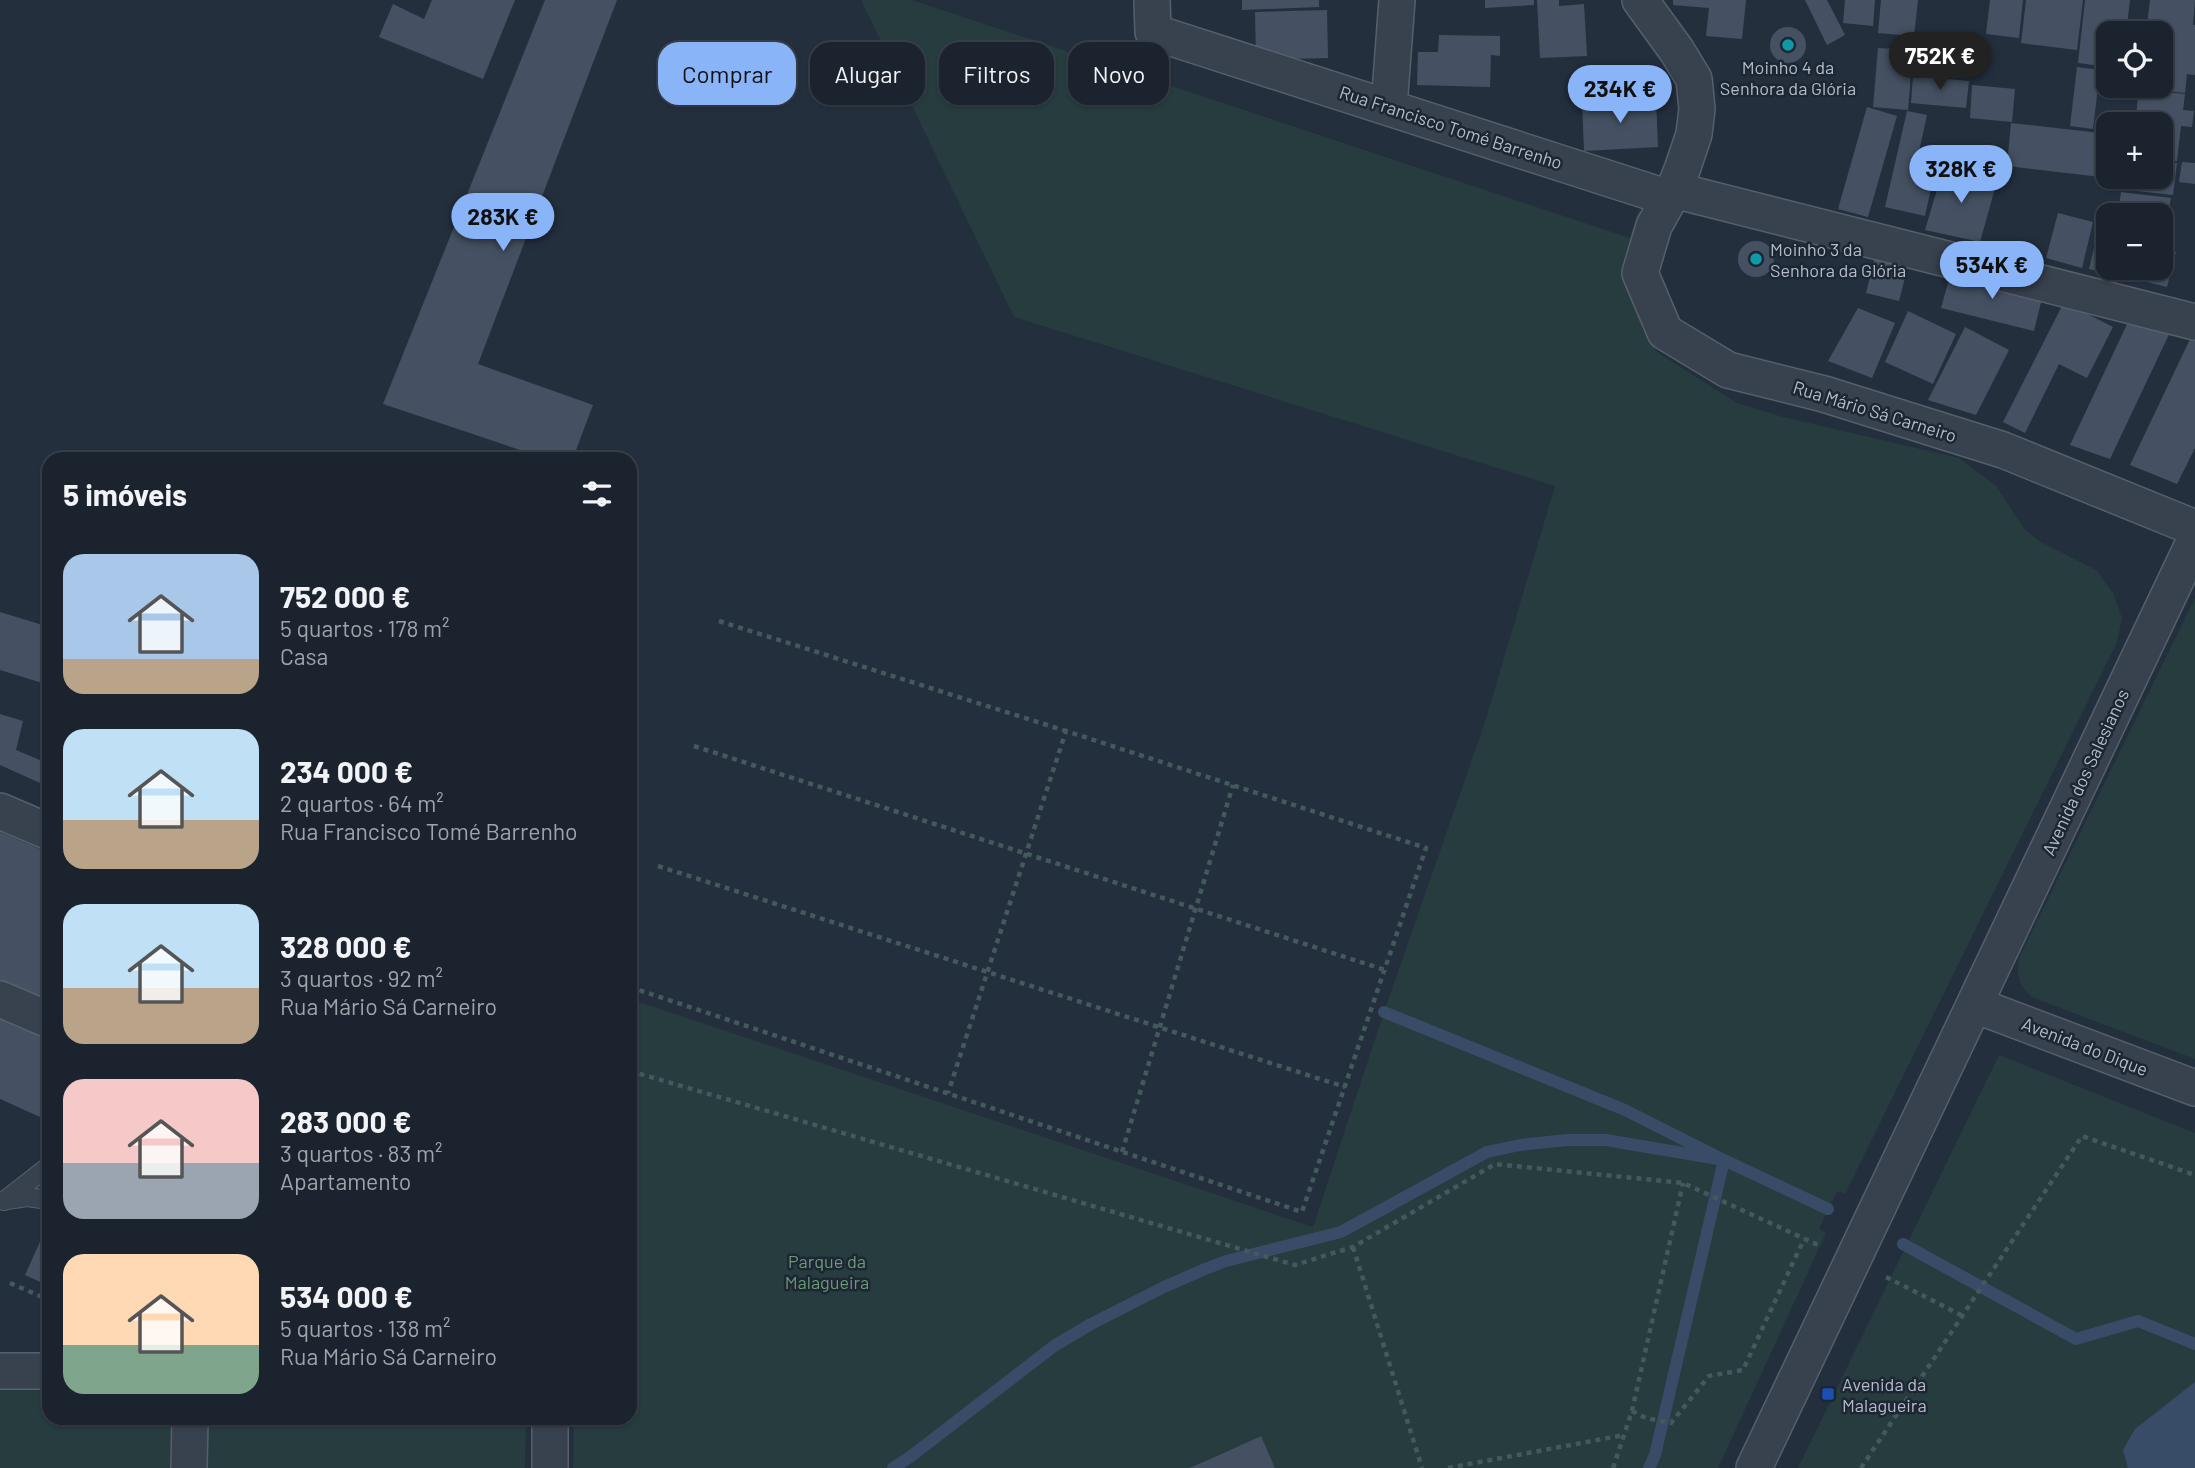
<!DOCTYPE html>
<html lang="pt">
<head>
<meta charset="utf-8">
<style>
	:root { --surface:#1b232e; --page:#242b36; --text:#f1f3f6; --muted:#a0a4aa; --line:#39404a; --accent:#8ab4f8 }
	body { margin:0; font-family:Barlow,sans-serif; background:var(--page); color:var(--text); height:100vh; display:flex; flex-direction:column; font-size:26px; white-space:nowrap }
	* { box-sizing:border-box; margin:0 }
	p { font-size:23px; color:var(--muted) }
	.icon { flex:none; width:38px; height:38px; fill:none; stroke:currentColor; stroke-width:2; stroke-linecap:round; stroke-linejoin:round }
	.map { position:relative; flex:1; overflow:hidden }
	.details { position:absolute; left:42px; top:452px; width:595px; height:973px; display:flex; flex-direction:column; background:var(--surface); border-radius:21px; box-shadow:0 2px 5px #0004,0 0 0 2px var(--line) }
	.details>* { flex:none }
	.banner { position:absolute; left:658px; top:42px; width:665px; height:63px; display:flex; gap:14px }
	.controls { position:absolute; left:2096px; top:21px; display:grid; gap:14px }
	.controls a { display:grid; place-items:center; width:77px; height:77px; border-radius:14px; background:var(--surface); box-shadow:0 2px 5px #0004,0 0 0 2px var(--line); font-size:35px }
	.price { position:absolute; translate:-50% -60px; padding:0 16px; border-radius:24px; background:var(--accent); color:#111; font-size:23px; line-height:46px; filter:drop-shadow(0 2px 4px #0008) }
	.price::after { content:''; position:absolute; left:50%; top:42px; width:21px; height:16px; margin-left:-10px; background:inherit; clip-path:polygon(0 0,100% 0,50% 100%) }
	.price.current { background:#222; color:#fff }
	ul { padding:0; list-style:none }
	li { display:flex; align-items:center; gap:21px; height:175px; padding:0 21px }
	li span { display:grid; place-items:center; flex:none; width:196px; height:140px; border-radius:21px; color:#555 }
	li>.icon { margin-inline-start:auto }
	span .icon { width:84px; height:84px; fill:#fffc; stroke-width:1 }
	li b { font-size:30px }
	h2 { display:flex; justify-content:space-between; align-items:center; height:84px; padding:0 21px; font-size:30px }
	.chip { padding:0 24px; border-radius:21px; background:var(--surface); box-shadow:0 2px 5px #0004,0 0 0 2px var(--line); font-size:24px; line-height:63px }
	.chip.current { background:var(--accent); color:#111 }
	.map>svg:first-child { display:block }
	.green { fill:#263c3f }
	.water { fill:#394c67 }
	.lines { fill:none; stroke-linecap:round; stroke-linejoin:round }
	.stream { stroke:#394c67; stroke-width:12 }
	.building { fill:#455162 }
	.lane-casing { stroke:#565f6c; stroke-width:20 }
	.street-casing { stroke:#565f6c; stroke-width:38 }
	.path { stroke:#44595c; stroke-width:4.5; stroke-dasharray:5 5; stroke-linecap:butt }
	.lane { stroke:#38414e; stroke-width:18 }
	.street { stroke:#38414e; stroke-width:35 }
	.culture-dot { fill:#0f9aa8; stroke:#1d2633; stroke-width:2.5 }
	.transit-dot { fill:#1a4fb4; stroke:#1d2633; stroke-width:2.5 }
	.labels { text-anchor:middle; dominant-baseline:central; stroke-width:5; stroke-linejoin:round; paint-order:stroke }
	.poi-label { font-size:18px; fill:#b4bcc9; stroke:#1d2633; text-anchor:start }
	.street-label { font-size:18px; fill:#b4bcc9; stroke:#1d2633 }
	.park-label { font-size:18px; fill:#6b9a76; stroke:#1d2633 }
</style>
</head>
<body>
<div class="map">
<svg width="2195" height="1468" viewBox="0 0 2195 1468">
	<rect width="100%" height="100%" fill="#242f3e"/>
	<path class="green" d="M861 0H912L1630 238 1640 205 1634 296 1643 331 1657 352 1737 403 1783 417 1959 458 1996 486 2025 530 2041 542 2096 570 2113 593 2122 618 2117 642 1845 1194 1837 1191 1819 1229 1826 1233 1718 1468H1275L1261 1436 1189 1468H573L574 1418H630V999L1313 1227 1384 1012 1485 722 1555 486 1014 317Z
		M2195 598V1059L2034 998C2019 987 2016 976 2019 958Z
		M1999 1055 2195 1133V1468H1798Z
		M0 1388 49 1389V1418H181L180 1468H0Z
		M198 1418H526L525 1468H197Z"/>
	<path class="water" d="M2195 1382V1468H2128L2123 1450 2135 1429Z"/>
	<g class="lines">
		<path class="stream" d="M1384 1012 1625 1110 1724 1160 1828 1209
			M1903 1244 2076 1339 2138 1321 2195 1344
			M893 1468 910 1457 1054 1346 1091 1324 1164 1287 1205 1269 1226 1261 1341 1232 1487 1152 1520 1145 1567 1140H1606L1724 1160 1655 1455 1649 1468"/>
	</g>
	<path class="building" d="M432 0H515L483 79 379 37 393 4 424 19Z
		M545 0H617L478 364 593 405 573 458H544L383 404Z
		M1242 0H1319V7L1242 10Z
		M1485 0H1534V5L1485 8Z
		M1537 0H1559V6L1584 4 1587 56 1540 58Z
		M1673 0H1746L1742 39 1706 36 1709 8 1673 5Z
		M1805 0H1827L1845 35 1827 45Z
		M1845 0H1875L1873 26 1843 23Z
		M1881 0H1918L1914 36 1878 33Z
		M1990 0H2023L2019 38 1986 34Z
		M2026 0H2083L2077 50 2021 43Z
		M2085 0H2130L2126 33H2109V67L2078 63Z
		M2150 0H2195L2193 25H2195V75L2187 74 2185 93 2140 88V86H2161V33H2146Z
		M1327 10 1328 58 1256 60 1255 12Z
		M1770 45a18 18 0 1 1 36 0a18 18 0 1 1-36 0Z
		M1439 35 1500 36V56L1491 55 1490 87 1417 85 1418 52H1438Z
		M1878 48 1913 50 1908 110 1873 107Z
		M2077 67 2100 70 2093 129 2070 126Z
		M1913 76 1969 81 1966 108 1911 103Z
		M1972 85 2015 89 2012 122 1970 118Z
		M2139 89 2185 94 2183 110 2194 111 2192 127 2181 126 2177 161 2161 160V124H2135Z
		M1656 98 1658 147 1584 151 1582 102Z
		M1867 107 1897 116 1868 217 1838 209Z
		M1907 111 1927 115 1916 165 1935 170 1925 216 1885 207Z
		M2011 123 2109 134V178L2007 166Z
		M2161 161 2177 163 2173 195 2118 189 2120 177H2161Z
		M2182 162 2195 163V184L2179 182Z
		M1944 166 1997 181 1980 242 1925 230Z
		M2121 192 2171 198 2162 240 2161 215H2118Z
		M2058 213 2093 222 2082 268 2046 258Z
		M2099 227 2109 229V268H2134L2131 279 2089 269Z
		M1738 259a18 18 0 1 1 36 0a18 18 0 1 1-36 0Z
		M2161 248 2176 252 2167 287 2134 279 2137 268H2161Z
		M1876 253 1909 262 1899 301 1866 293Z
		M1951 272 2043 294 2034 331 1941 308Z
		M2064 302 2113 327 2087 378 2059 364 2025 433 2003 422Z
		M1858 308 1895 323 1872 378 1828 361Z
		M1908 311 1956 334 1933 384 1885 362Z
		M2130 318 2172 328 2110 459 2070 445Z
		M1965 327 2009 350 1976 415 1928 400Z
		M2192 335H2195V448L2177 484 2130 465Z
		M0 612 49 627V685L0 670Z
		M0 714 23 721 16 750 49 764V787L0 765Z
		M0 832 49 853V1005L0 984Z
		M0 1017 49 1038V1121L0 1099Z
		M49 1222V1286L25 1275Z
		M1261 1436 1275 1468H1189L1210 1459Z"/>
	<g class="lines">
		<g class="lane-casing">
			<path id="lane" d="M7 1200 27 1197 49 1200
				M4 1201 49 1166"/>
		</g>
		<g class="street-casing">
			<path id="street" d="M1152 0 1153 32 1669 198
				M1640 0 1677 51 1694 79 1697 109 1694 134 1683 167 1674 190 1654 226 1640 273 1665 332 1728 370 1824 394 2003 450 2195 528
				M1389 107 1397 0
				M1674 190 2195 322
				M0 811 49 832
				M0 999 49 1020
				M1975 1005 2195 1088
				M0 1371H49
				M189 1468 190 1418
				M550 1468V1418
				M1754 1468 2195 540"/>
		</g>
		<path class="path" d="M719 621 1066 731
			M694 746 1385 970
			M658 866 1345 1087
			M630 987 1302 1212 1426 848 1066 731 948 1093
			M630 1071 1295 1265 1353 1247 1495 1164 1683 1183 1818 1245
			M1122 1152 1233 785
			M1353 1247 1422 1468
			M1886 1277 1963 1316
			M10 1283 49 1300
			M1632 1411 1646 1418 1671 1423 1709 1376 1743 1370 1804 1239
			M1448 1468 1624 1435
			M1613 1468 1632 1411 1683 1183
			M1861 1468 2082 1136 2195 1175"/>
		<use href="#lane" class="lane"/>
		<use href="#street" class="street"/>
	</g>
	<g class="culture-dot">
		<circle cx="1788" cy="45" r="7"/>
		<circle cx="1756" cy="259" r="7"/>
	</g>
	<rect class="transit-dot" x="1821" y="1387" width="14" height="14" rx="3.5"/>
	<g class="labels">
		<g class="poi-label">
			<text x="1788" y="67" text-anchor="middle">Moinho 4 da<tspan x="1788" dy="21">Senhora da Glória</tspan></text>
			<text x="1770" y="249">Moinho 3 da<tspan x="1770" dy="21">Senhora da Glória</tspan></text>
			<text x="1842" y="1384">Avenida da<tspan x="1842" dy="21">Malagueira</tspan></text>
		</g>
		<g class="street-label">
			<text transform="translate(1451 127) rotate(18)">Rua Francisco Tomé Barrenho</text>
			<text transform="translate(1875 411) rotate(17)">Rua Mário Sá Carneiro</text>
			<text transform="translate(2085 772) rotate(-65)">Avenida dos Salesianos</text>
			<text transform="translate(2085 1046) rotate(21)">Avenida do Dique</text>
		</g>
		<g class="park-label">
			<text x="827" y="1261">Parque da<tspan x="827" dy="21">Malagueira</tspan></text>
		</g>
	</g>
</svg>
<div class="controls">
<a><svg class="icon" aria-label="locate" viewBox="0 0 24 24"><circle cx="12" cy="12" r="6"/><path d="M12 2v4M12 18v4M2 12h4M18 12h4"/></svg></a>
<a>+</a>
<a>−</a>
</div>
<b class="price current" style="left:1940px;top:92px">752K €</b>
<b class="price" style="left:1620px;top:125px">234K €</b>
<b class="price" style="left:1961px;top:205px">328K €</b>
<b class="price" style="left:503px;top:253px">283K €</b>
<b class="price" style="left:1992px;top:301px">534K €</b>
<div class="banner">
<a class="chip current">Comprar</a>
<a class="chip">Alugar</a>
<a class="chip">Filtros</a>
<a class="chip">Novo</a>
</div>
<section class="details">
<h2>5 imóveis<svg class="icon" aria-label="filters" viewBox="0 0 24 24"><path d="M4 7h16M4 17h16"/><circle cx="9" cy="7" r="2"/><circle cx="15" cy="17" r="2"/></svg></h2>
<ul>
<li><span style="background:linear-gradient(#a9c7e8 75%,#b9a48a 0)"><svg class="icon" aria-label="home" viewBox="0 0 24 24"><path d="M3 11l9-7 9 7M6 9v11h12V9"/></svg></span><div><b>752 000 €</b><p>5 quartos · 178 m²</p><p>Casa</p></div></li>
<li><span style="background:linear-gradient(#bfe0f5 65%,#b9a48a 0)"><svg class="icon" aria-label="home" viewBox="0 0 24 24"><path d="M3 11l9-7 9 7M6 9v11h12V9"/></svg></span><div><b>234 000 €</b><p>2 quartos · 64 m²</p><p>Rua Francisco Tomé Barrenho</p></div></li>
<li><span style="background:linear-gradient(#bfe0f5 60%,#b9a48a 0)"><svg class="icon" aria-label="home" viewBox="0 0 24 24"><path d="M3 11l9-7 9 7M6 9v11h12V9"/></svg></span><div><b>328 000 €</b><p>3 quartos · 92 m²</p><p>Rua Mário Sá Carneiro</p></div></li>
<li><span style="background:linear-gradient(#f6c9c9 60%,#9aa5b1 0)"><svg class="icon" aria-label="home" viewBox="0 0 24 24"><path d="M3 11l9-7 9 7M6 9v11h12V9"/></svg></span><div><b>283 000 €</b><p>3 quartos · 83 m²</p><p>Apartamento</p></div></li>
<li><span style="background:linear-gradient(#ffd9b3 65%,#7fa58c 0)"><svg class="icon" aria-label="home" viewBox="0 0 24 24"><path d="M3 11l9-7 9 7M6 9v11h12V9"/></svg></span><div><b>534 000 €</b><p>5 quartos · 138 m²</p><p>Rua Mário Sá Carneiro</p></div></li>
</ul>
</section>
</div>
</body>
</html>
